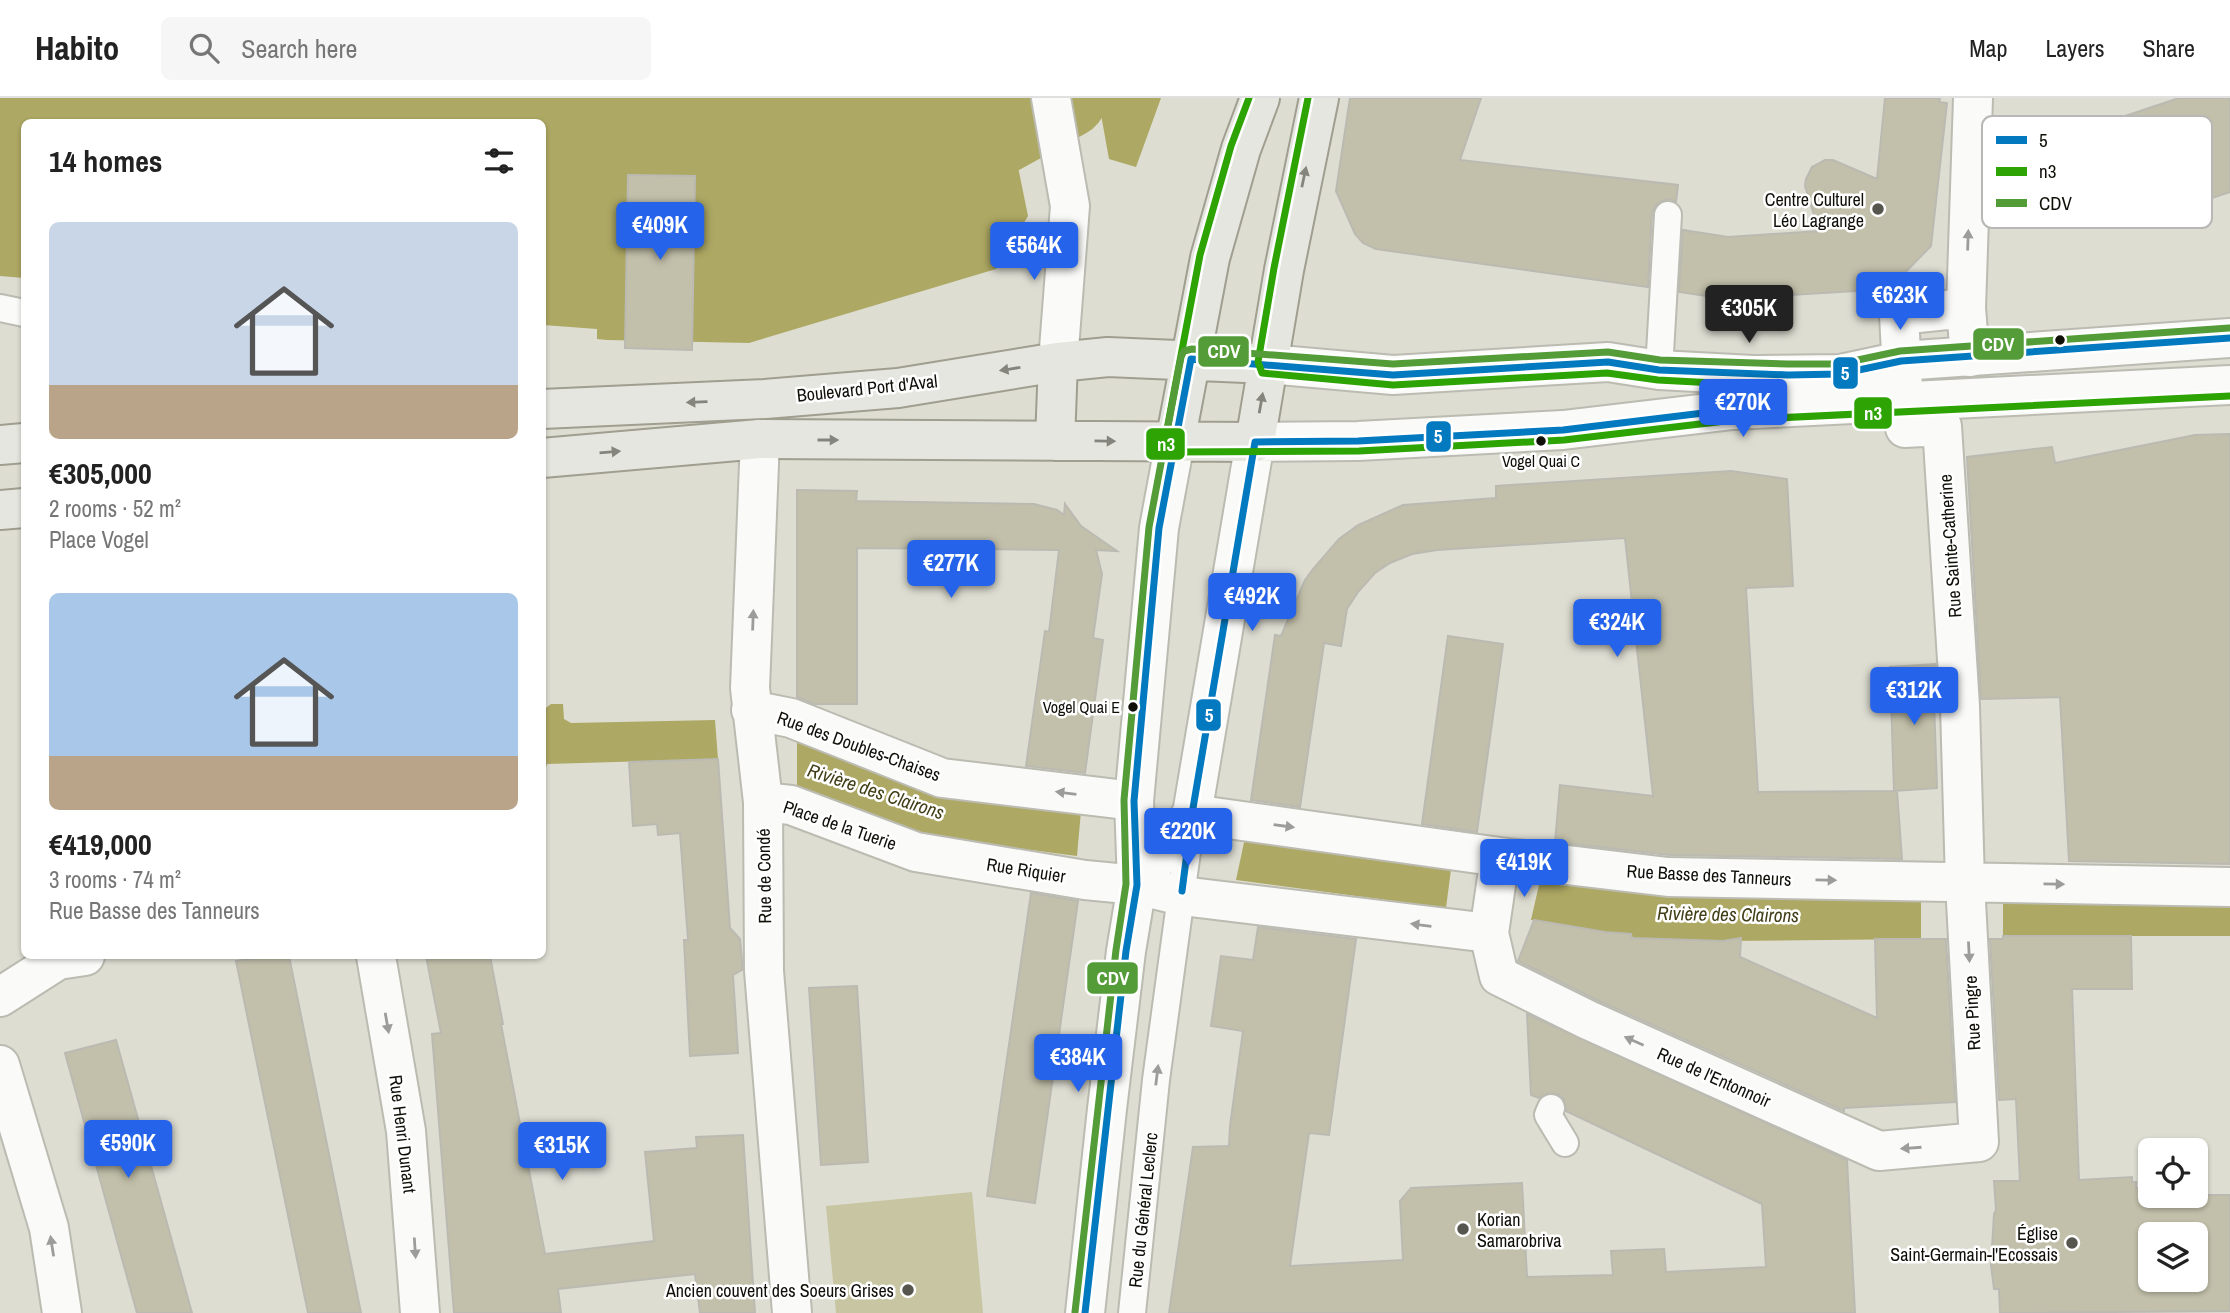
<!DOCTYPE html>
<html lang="en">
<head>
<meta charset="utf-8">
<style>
	:root { --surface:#fff; --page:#f6f6f6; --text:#222; --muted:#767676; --line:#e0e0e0; --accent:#2563eb }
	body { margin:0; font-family:"Archivo Narrow",sans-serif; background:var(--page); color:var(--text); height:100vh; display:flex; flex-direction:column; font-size:26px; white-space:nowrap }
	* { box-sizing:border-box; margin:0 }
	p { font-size:23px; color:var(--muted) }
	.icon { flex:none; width:38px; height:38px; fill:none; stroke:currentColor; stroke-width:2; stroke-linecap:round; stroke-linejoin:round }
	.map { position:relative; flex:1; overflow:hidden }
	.sheet { position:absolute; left:21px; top:21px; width:525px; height:840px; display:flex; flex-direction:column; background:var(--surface); border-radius:10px; box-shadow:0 2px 5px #0004 }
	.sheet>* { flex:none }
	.tools { position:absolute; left:2138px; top:1040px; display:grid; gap:14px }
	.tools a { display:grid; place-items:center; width:70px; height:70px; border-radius:10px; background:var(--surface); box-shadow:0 2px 5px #0004; font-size:35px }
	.price { position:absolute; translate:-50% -60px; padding:0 16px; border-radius:7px; background:var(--accent); color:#fff; font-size:23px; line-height:46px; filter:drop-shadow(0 2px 4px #0008) }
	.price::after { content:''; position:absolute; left:50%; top:42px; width:21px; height:16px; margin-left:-10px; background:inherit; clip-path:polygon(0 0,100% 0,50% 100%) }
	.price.current { background:#222; color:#fff }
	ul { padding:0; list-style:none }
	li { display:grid; align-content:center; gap:14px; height:371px; padding:0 28px }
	li span { display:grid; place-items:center; height:217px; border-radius:10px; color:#555 }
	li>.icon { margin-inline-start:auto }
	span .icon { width:126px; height:126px; fill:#fffc; stroke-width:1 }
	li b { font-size:30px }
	h2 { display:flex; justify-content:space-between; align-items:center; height:84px; padding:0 28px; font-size:30px }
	header { display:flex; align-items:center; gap:42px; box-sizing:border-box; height:98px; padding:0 35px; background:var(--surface); border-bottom:2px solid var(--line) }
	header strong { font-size:33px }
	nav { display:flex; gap:38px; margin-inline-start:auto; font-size:24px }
	.search { width:490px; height:63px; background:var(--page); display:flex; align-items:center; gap:18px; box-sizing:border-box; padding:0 24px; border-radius:10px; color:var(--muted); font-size:26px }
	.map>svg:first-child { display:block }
	.green { fill:#c7c5a2 }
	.water { fill:#ada863 }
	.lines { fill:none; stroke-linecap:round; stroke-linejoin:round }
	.river { stroke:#ada863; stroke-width:80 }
	.building { fill:#c2c0aa; stroke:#bbbab2; stroke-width:2; fill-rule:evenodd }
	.lane-casing { stroke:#bbbbb2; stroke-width:30 }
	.street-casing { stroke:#bbbbb2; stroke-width:42 }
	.secondary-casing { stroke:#bbbbb2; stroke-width:42 }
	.primary-casing { stroke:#9f9e8f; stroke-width:42 }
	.lane { stroke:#fafaf8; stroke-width:26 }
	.street { stroke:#fafaf8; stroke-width:38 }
	.secondary { stroke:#fafaf8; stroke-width:38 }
	.primary { stroke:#e6e6e0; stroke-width:38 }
	.bus-1-casing { stroke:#fff; stroke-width:12 }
	.bus-2-casing { stroke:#fff; stroke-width:12 }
	.bus-3-casing { stroke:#fff; stroke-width:12 }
	.bus-1 { stroke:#0379bf; stroke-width:7 }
	.bus-2 { stroke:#2ea304; stroke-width:7 }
	.bus-3 { stroke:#549c38; stroke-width:7 }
	.oneway { fill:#85857e }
	.oneway2 { fill:#9c9c98 }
	.poi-dot { fill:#57564e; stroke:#fff; stroke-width:2.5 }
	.bus-dot { fill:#0f0e07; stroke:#fff; stroke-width:2.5 }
	.labels { text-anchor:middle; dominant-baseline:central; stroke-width:5; stroke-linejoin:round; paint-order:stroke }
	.bus-label { font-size:16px; fill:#0f0e07; stroke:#fff }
	.poi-label { font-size:18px; fill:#0f0e07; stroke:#fff; text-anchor:end }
	.street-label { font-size:18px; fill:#0f0e07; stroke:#fff }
	.water-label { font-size:19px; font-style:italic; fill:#413e17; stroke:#fff }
	.key { fill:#fff; stroke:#b7b7b5; stroke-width:2 }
	.key-label { font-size:19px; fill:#0f0e07 }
	.line-badge { stroke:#fff; stroke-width:2.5 }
	.badge-label { font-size:19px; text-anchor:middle; font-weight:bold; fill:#fff }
</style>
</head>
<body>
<header>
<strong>Habito</strong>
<div class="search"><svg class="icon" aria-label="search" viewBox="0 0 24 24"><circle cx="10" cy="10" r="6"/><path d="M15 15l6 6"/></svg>Search here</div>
<nav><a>Map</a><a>Layers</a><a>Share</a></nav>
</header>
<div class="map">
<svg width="2230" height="1215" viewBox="0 0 2230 1215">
	<rect width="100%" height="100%" fill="#ddddd2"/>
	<path class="green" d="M972 1094 983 1215H836L826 1108Z"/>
	<path class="water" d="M0 0H1004L1028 118 996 171 749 245 607 242 597 241V231L543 227 542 24H24V180L0 178Z
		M1098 0H1161L1136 69 1109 61Z
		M551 606H563L564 621 571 625 715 622 718 661 547 666 546 669 543 665V612Z
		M797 642 1081 713 1077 758 930 739 797 692Z
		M1246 735 1452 764 1446 810 1236 782Z
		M1541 778 1603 792 1625 794 1921 798V841L1723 843 1632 840 1631 836 1605 834 1531 822Z
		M2003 799 2230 801V838H2003Z"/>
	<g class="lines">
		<path class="river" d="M902 26 998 38 1067 0"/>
	</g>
	<path class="building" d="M1350 0H1481L1460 62 1678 87 1676 104 1670 101 1662 103 1655 108 1652 115 1648 189 1376 151 1363 145 1355 136 1336 93Z
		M1885 0H1940L1939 4 1947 5 1931 148 1889 191 1726 201 1679 194 1683 132 1728 139 1819 133 1805 88 1806 81 1812 69 1825 62H1833L1877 81Z
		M2179 0H2230V94L2132 127 2124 101 2080 116 2056 41Z
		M628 77 695 78 692 252 625 250Z
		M2230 336V766L2069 763 2060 599 1981 601 1967 359 2052 349 2055 365 2195 337Z
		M1731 373 1787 381 1793 488 1746 490 1758 694 1897 693 1902 761 1670 757 1555 744 1560 687 1653 698 1625 440 1437 452 1412 456 1390 465 1375 475 1358 494 1347 511 1341 548 1324 545 1300 709 1251 702 1275 537 1281 538 1305 482 1313 471 1339 441 1358 427 1403 407 1496 400V388Z
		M797 392 857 393 856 403 1034 406 1057 412 1064 417 1065 406 1081 428 1117 453 1096 452 1102 476 1093 540 1103 542 1085 675 1026 668 1045 533 1049 534 1059 452 857 450V606H814L797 599Z
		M1448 538 1503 546 1477 734 1422 726Z
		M1935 566 1938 602H1934L1937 690 1894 693 1890 569Z
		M718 661 730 830 740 841 742 863V872L733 877 738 955 690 958 684 842H688L680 735 658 737 657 726 633 728 629 664Z
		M1031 795 1078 803 1035 1105 987 1098Z
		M1534 822 1605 834 1631 836 1632 840 1723 843 1741 840 1740 859 1877 920 1875 841H1946L1955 1004 1844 1010V1013L1597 902 1518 863Z
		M1258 829 1356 841 1329 1037 1309 1035 1290 1168 1403 1162 1400 1103 1411 1090 1522 1085 1527 1179 1613 1177 1611 1153 1664 1151 1666 1174 1766 1169 1762 1106 1566 1013 1564 1001 1558 996 1548 995 1539 1000 1531 997 1527 916 1847 1062 1855 1215H1169L1193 1049 1229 1048 1230 1028 1243 933 1211 928 1221 858 1253 862Z
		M2003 838H2131L2132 891H2072L2079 1082 2132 1079V1084H2136V1090H2151V1097H2230V1213L2000 1215 1999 1191H1994L1991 1167 1994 1116 1996 1112 1994 1083H2020L2016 1001 1999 1002 1990 841H2003ZM2151 1136H2196V1181H2151Z
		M267 858H289L361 1215H308L236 863Z
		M426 858H490L503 926H501L545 1156 654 1143 645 1054 697 1050 696 1039 743 1037 755 1215H700L695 1176 558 1191 561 1215H454L432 936 441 935Z
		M857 888 868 1064 821 1067 809 890Z
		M116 942 192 1215H137L65 955Z"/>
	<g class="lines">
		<g class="lane-casing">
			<path id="lane" d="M0 210 24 215
				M1659 272 1668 117
				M1551 1010 1548 1017 1565 1045
				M1132 1215 1156 982 1192 717"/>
		</g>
		<g class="street-casing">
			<path id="street" d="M1051 0 1070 108 1058 264
				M1970 259 1966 210 1973 0
				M760 341 750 590 763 704 764 873 792 1215
				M751 612 791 620 942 680 1134 703
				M763 704 791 707 916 754 1085 782 1137 787 1182 798 1489 835
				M1192 716 1500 759 1668 779 2230 789
				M1500 759 1489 835 1499 878 1588 922 1879 1053 1979 1044 1965 785 1960 608 1942 328 1905 330 1899 217 1966 210
				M376 858 406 1033 420 1215
				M0 899 58 862 85 858
				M0 967 49 1130 62 1215"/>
		</g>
		<g class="secondary-casing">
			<path id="secondary" d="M1268 266 1393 277 1608 264 1659 272 1753 277 1840 276 1901 263 2230 240
				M1137 787 1192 716 1255 344 1358 343 1563 332 1733 312 2230 287
				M1085 1215 1107 1011 1126 853 1137 787 1134 703 1159 430 1175 344"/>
		</g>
		<g class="primary-casing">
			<path id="primary" d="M542 311 765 301 898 290 1058 264 1108 259 1268 266
				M1055 343 1058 264
				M1175 344 1210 160 1241 51 1260 0
				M0 347 24 345
				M542 360 760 341 1255 344 1284 172 1319 0
				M0 412 24 410"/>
		</g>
		<use href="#lane" class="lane"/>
		<use href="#street" class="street"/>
		<use href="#secondary" class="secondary"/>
		<use href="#primary" class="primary"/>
		<g class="bus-1-casing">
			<path id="bus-1" d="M1182 793 1192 716 1255 344 1358 343 1563 332 1720 313
				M1085 1215 1126 853 1137 787 1134 703 1159 430 1191 261 1393 277 1608 264 1659 272 1788 277 1840 276 1901 263 2230 240"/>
		</g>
		<g class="bus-2-casing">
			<path id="bus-2" d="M1249 0 1231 48 1200 157 1165 342 1166 350 1172 354 1359 353 1564 342 1734 322 2230 298
				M1308 0 1274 170 1258 264 1262 275 1393 287 1607 275 1658 282 1715 285"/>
		</g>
		<g class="bus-3-casing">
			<path id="bus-3" d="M1075 1214 1116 852 1126 786 1124 702 1149 429 1181 259 1184 253 1192 251 1393 266 1608 254 1660 262 1788 266H1839L1900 253 2229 230"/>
		</g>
		<use href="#bus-1" class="bus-1"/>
		<use href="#bus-2" class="bus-2"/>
		<use href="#bus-3" class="bus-3"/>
	</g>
	<defs><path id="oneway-solid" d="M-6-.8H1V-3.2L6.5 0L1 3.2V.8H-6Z" transform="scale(1.75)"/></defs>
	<g class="oneway">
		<use href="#oneway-solid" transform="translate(1304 79) rotate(-78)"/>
		<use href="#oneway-solid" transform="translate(1010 271) rotate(171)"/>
		<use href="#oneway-solid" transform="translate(697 304) rotate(178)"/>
		<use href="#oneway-solid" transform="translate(1261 305) rotate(-80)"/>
		<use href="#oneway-solid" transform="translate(828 342)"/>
		<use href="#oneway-solid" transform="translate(1105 343) rotate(1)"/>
		<use href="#oneway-solid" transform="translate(610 354) rotate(-5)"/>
	</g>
	<g class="oneway2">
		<use href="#oneway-solid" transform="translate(1968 142) rotate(-88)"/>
		<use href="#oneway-solid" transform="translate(753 522) rotate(-88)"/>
		<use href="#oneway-solid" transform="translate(1066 695) rotate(-173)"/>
		<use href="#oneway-solid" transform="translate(1284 728) rotate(8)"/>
		<use href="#oneway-solid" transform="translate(1826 782) rotate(1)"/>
		<use href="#oneway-solid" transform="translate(2054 786) rotate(1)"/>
		<use href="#oneway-solid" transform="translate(1421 827) rotate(-173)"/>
		<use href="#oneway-solid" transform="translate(1969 854) rotate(87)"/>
		<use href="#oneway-solid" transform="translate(387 925) rotate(80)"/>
		<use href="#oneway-solid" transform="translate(1634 943) rotate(-156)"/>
		<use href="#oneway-solid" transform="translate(1157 977) rotate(-83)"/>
		<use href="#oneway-solid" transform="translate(1911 1050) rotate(176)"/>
		<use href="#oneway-solid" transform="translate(52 1148) rotate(-99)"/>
		<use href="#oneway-solid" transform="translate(415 1150) rotate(86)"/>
	</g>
	<g class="poi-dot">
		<circle cx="1878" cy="111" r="7"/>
		<circle cx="1463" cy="1131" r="7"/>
		<circle cx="2072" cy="1145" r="7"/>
		<circle cx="908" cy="1192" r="7"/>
	</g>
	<g class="bus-dot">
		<circle cx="2060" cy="242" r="6"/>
		<circle cx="1541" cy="343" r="6"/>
		<circle cx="1133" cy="609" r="6"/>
	</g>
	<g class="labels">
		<g class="bus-label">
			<text x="1541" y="363">Vogel Quai C</text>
			<text x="1120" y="609" text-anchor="end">Vogel Quai E</text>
		</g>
		<g class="poi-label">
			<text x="1864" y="101">Centre Culturel<tspan x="1864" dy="21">Léo Lagrange</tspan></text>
			<text x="1477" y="1121" text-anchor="start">Korian<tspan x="1477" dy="21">Samarobriva</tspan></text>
			<text x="2058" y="1135">Église<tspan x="2058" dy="21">Saint-Germain-l'Ecossais</tspan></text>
			<text x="894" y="1192">Ancien couvent des Soeurs Grises</text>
		</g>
		<g class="street-label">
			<text transform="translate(867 290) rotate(-6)">Boulevard Port d'Aval</text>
			<text transform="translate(1950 448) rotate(-94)">Rue Sainte-Catherine</text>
			<text transform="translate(859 648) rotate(20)">Rue des Doubles-Chaises</text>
			<text transform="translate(840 727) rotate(19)">Place de la Tuerie</text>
			<text transform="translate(1026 772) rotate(9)">Rue Riquier</text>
			<text transform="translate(1709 777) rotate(3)">Rue Basse des Tanneurs</text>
			<text transform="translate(764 778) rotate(-91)">Rue de Condé</text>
			<text transform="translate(1972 915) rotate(-93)">Rue Pingre</text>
			<text transform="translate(1714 979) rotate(24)">Rue de l'Entonnoir</text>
			<text transform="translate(403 1036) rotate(83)">Rue Henri Dunant</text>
			<text transform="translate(1143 1112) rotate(-84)">Rue du Général Leclerc</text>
		</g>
		<g class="water-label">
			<text transform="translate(876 693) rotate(18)">Rivière des Clairons</text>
			<text transform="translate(1728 816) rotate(1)">Rivière des Clairons</text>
		</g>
	</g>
	<rect x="1982" y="18" width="230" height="112" rx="10" class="key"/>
	<rect x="1996" y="38" width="31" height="8" fill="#0379bf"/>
	<rect x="1996" y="69" width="31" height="9" fill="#2ea304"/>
	<rect x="1996" y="101" width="31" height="8" fill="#549c38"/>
	<g class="key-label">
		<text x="2039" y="49">5</text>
		<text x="2039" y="80">n3</text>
		<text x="2039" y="112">CDV</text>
	</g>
	<g class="line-badge">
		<rect x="1972" y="229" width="53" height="34" rx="7" fill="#549c38"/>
		<rect x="1197" y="237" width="53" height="33" rx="7" fill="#549c38"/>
		<rect x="1832" y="258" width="27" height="34" rx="7" fill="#0379bf"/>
		<rect x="1853" y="298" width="40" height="34" rx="7" fill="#2ea304"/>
		<rect x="1425" y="322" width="27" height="33" rx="7" fill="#0379bf"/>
		<rect x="1145" y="329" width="41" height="34" rx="7" fill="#2ea304"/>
		<rect x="1195" y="600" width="27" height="34" rx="7" fill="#0379bf"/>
		<rect x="1086" y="863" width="53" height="34" rx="7" fill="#549c38"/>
	</g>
	<g class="badge-label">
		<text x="1998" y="253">CDV</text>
		<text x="1224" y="260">CDV</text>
		<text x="1845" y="282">5</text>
		<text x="1873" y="322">n3</text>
		<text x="1438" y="345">5</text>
		<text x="1166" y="353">n3</text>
		<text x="1209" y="624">5</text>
		<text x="1113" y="887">CDV</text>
	</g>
</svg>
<div class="tools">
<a><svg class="icon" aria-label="locate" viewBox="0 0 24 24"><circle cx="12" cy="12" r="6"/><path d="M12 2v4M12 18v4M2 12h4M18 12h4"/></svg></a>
<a><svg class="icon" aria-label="layers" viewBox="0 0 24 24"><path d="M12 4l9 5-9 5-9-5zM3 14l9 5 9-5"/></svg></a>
</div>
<b class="price" style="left:660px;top:164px">€409K</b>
<b class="price" style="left:1034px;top:184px">€564K</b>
<b class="price" style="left:1900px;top:234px">€623K</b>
<b class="price current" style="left:1749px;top:247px">€305K</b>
<b class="price" style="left:1743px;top:341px">€270K</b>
<b class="price" style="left:951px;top:502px">€277K</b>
<b class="price" style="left:1252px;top:535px">€492K</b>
<b class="price" style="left:1617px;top:561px">€324K</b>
<b class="price" style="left:1914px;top:629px">€312K</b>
<b class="price" style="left:1188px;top:770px">€220K</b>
<b class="price" style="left:1524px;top:801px">€419K</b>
<b class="price" style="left:1078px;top:996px">€384K</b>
<b class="price" style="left:128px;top:1082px">€590K</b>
<b class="price" style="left:562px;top:1084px">€315K</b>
<section class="sheet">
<h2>14 homes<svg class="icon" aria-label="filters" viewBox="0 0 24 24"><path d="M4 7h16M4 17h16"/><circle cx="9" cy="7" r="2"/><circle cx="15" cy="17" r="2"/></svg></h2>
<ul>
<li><span style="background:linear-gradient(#c9d6e8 75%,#b9a48a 0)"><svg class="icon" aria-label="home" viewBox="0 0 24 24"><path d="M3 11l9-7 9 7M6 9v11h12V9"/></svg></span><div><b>€305,000</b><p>2 rooms · 52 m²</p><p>Place Vogel</p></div></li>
<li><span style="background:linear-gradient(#a9c7e8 75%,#b9a48a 0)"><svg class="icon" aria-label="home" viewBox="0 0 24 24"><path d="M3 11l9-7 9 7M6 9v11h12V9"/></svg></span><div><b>€419,000</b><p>3 rooms · 74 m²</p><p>Rue Basse des Tanneurs</p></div></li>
</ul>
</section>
</div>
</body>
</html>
